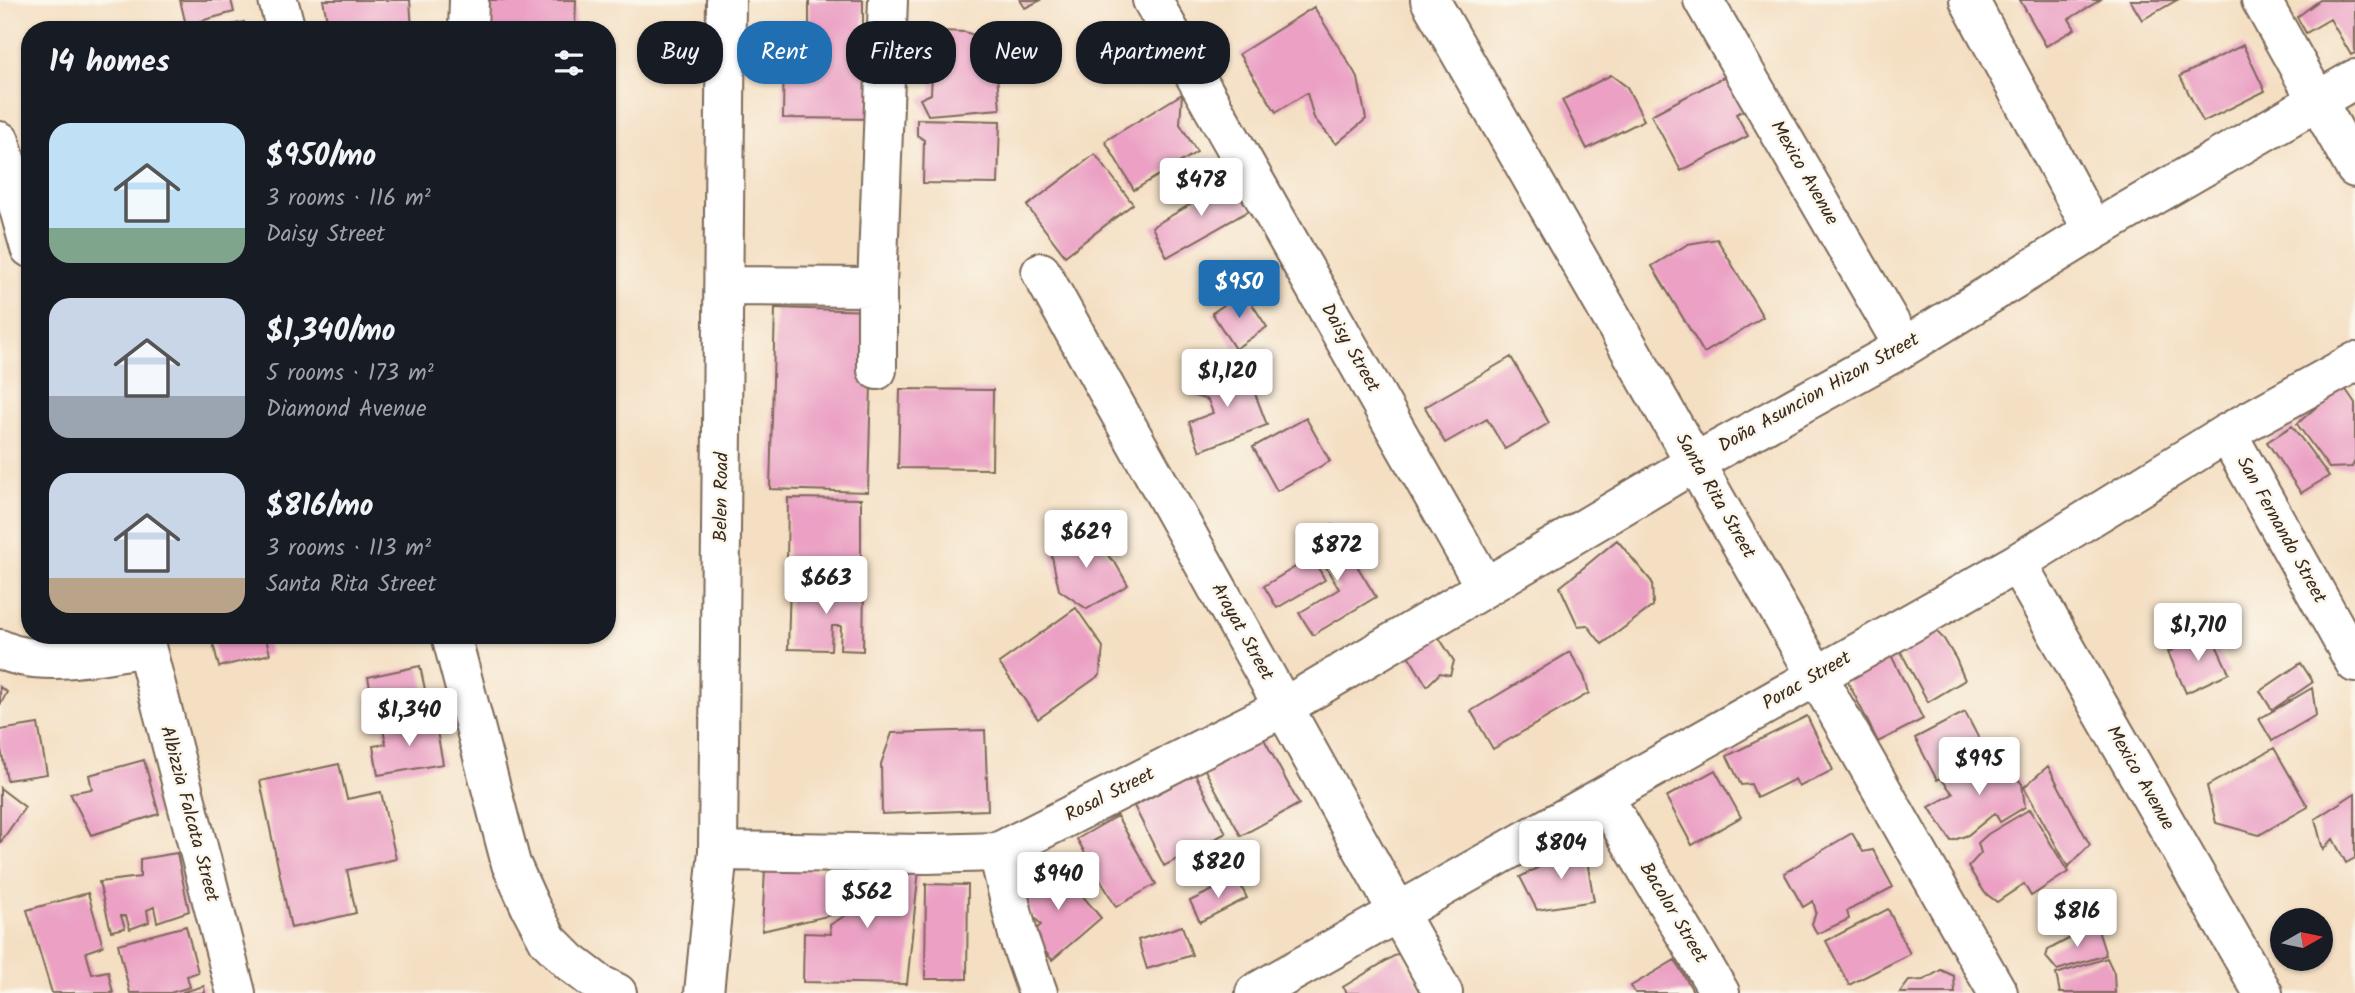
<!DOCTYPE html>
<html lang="en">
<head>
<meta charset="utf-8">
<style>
	:root { --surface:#171b24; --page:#20242c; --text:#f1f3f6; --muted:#9ea1a6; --accent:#1f6fb2 }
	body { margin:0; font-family:Kalam,sans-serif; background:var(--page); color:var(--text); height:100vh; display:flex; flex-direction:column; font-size:26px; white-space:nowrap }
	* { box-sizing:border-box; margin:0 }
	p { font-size:23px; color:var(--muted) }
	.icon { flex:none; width:38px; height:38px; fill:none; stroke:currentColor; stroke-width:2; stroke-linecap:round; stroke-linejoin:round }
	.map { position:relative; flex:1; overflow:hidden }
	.details { position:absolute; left:21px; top:21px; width:595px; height:623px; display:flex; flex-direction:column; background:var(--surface); border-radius:28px; box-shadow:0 2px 5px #0004 }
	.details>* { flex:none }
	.hud { position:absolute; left:637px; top:21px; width:665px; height:63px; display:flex; gap:14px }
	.needle { width:46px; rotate:81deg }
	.fabs { position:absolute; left:2270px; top:908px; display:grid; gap:14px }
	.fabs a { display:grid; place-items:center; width:63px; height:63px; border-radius:50%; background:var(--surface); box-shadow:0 2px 5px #0004; font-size:35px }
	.price { position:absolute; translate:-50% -60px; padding:0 16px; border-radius:7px; background:#fff; color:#222; font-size:23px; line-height:46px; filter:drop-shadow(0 2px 4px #0008) }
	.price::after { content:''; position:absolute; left:50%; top:42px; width:21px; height:16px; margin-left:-10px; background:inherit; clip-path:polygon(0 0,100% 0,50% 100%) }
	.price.active { background:var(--accent); color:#fff }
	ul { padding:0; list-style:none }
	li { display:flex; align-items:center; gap:21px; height:175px; padding:0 28px }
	li span { display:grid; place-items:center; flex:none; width:196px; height:140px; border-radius:21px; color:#555 }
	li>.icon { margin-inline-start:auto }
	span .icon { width:84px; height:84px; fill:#fffc; stroke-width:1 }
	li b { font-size:30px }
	h2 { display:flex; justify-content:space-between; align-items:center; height:84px; padding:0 28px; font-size:30px }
	.chip { padding:0 24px; border-radius:28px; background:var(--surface); box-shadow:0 2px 5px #0004; font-size:24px; line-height:63px }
	.chip.active { background:var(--accent); color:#fff }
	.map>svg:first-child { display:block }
	.building { fill:#eba0c4 }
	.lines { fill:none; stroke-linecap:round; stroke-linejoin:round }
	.minor-casing { stroke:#7c6958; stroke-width:42 }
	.minor { stroke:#fff; stroke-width:38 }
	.labels { text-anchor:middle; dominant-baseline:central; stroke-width:5; stroke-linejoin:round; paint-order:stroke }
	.street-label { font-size:19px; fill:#3b2a1e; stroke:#fbf7ec }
</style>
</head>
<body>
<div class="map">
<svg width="2355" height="993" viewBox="0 0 2355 993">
	<rect width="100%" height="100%" fill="#fbf7ec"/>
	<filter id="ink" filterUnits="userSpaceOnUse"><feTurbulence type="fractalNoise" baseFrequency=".0143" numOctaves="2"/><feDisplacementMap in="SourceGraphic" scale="14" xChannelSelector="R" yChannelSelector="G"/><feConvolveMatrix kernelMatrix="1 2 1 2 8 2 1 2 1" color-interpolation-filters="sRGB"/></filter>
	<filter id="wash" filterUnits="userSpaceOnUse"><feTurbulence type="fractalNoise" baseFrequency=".00686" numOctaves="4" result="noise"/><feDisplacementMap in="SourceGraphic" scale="28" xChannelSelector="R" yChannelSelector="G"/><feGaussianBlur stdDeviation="1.57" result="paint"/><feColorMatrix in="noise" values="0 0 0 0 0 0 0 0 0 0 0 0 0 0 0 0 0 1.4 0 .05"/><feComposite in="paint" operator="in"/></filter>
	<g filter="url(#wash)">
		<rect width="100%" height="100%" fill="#f4dfc3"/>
		<g id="blocks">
			<path class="building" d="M180 0H231L234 12 186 25Z
				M323 0H410L412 30H329Z
				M481 0H576L575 30H481Z
				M809 0H863V42L882 48V119L783 118 784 47H809Z
				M1020 0H1041L1025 8Z
				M2020 0H2100L2069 19 2075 29 2046 46Z
				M2130 0H2177L2142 20Z
				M2320 0H2355V53L2351 55 2330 19 2306 33 2297 17Z
				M1314 7 1358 78 1366 119 1336 144 1314 118 1307 93 1276 112 1239 54Z
				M244 22 247 30H215L214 29Z
				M893 29 965 32 994 42 1000 109 928 115 920 99 931 94 932 73 891 70Z
				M2243 45 2265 91 2203 122 2180 76Z
				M1735 71 1753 106 1736 114 1748 136 1681 171 1651 115Z
				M1611 75 1627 87 1644 120 1587 149 1562 100Z
				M1182 94 1180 124 1197 152 1134 190 1105 141Z
				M917 119 1000 121 998 184 923 183 924 140 917 135Z
				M1095 154 1133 204 1065 256 1027 206Z
				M1234 179 1250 210 1167 257 1152 227Z
				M1717 239 1763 317 1704 353 1652 266 1688 244Z
				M1244 292 1267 327 1235 349 1212 313Z
				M775 308 873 311 868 492 770 489Z
				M1511 357 1549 423 1505 449 1487 419 1445 443 1425 407Z
				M1244 365 1267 425 1200 451 1189 422 1213 413 1208 400 1191 395 1202 381Z
				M2342 384 2355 403V461L2352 467 2329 468 2297 424Z
				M900 389 993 390 992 469 898 468Z
				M1306 418 1330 461 1277 491 1253 447Z
				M2292 426 2329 476 2301 493 2267 442Z
				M788 498 861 499V564L787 563Z
				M1332 525 1376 597 1313 635 1299 613 1339 589 1309 539Z
				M1090 527 1110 558 1116 564 1128 585 1087 609 1059 590 1051 552Z
				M1617 540 1652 582 1653 606 1602 644 1587 625 1578 626 1560 587Z
				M1312 557 1325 580 1277 608 1264 586Z
				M790 582 864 584 863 651 840 650 841 626H832L831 650 788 649Z
				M1076 608 1103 647 1100 675 1038 719 999 663Z
				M1429 622 1454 661 1450 675 1440 673 1427 686 1403 647Z
				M1931 626 1944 639 1956 659 1965 680 1928 702 1897 645Z
				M2210 632 2229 673 2186 693 2168 652Z
				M211 635H265L270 654 219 667Z
				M1889 651 1923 719 1878 742 1844 674Z
				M1570 652 1584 676 1589 693 1493 749 1471 711Z
				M2301 663 2313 682 2272 710 2260 691Z
				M420 666 429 708 376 719 368 677Z
				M0 687 7 692 0 705Z
				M2312 688 2316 715 2272 741 2259 719Z
				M1965 712 1987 754 1937 780 1915 738Z
				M1807 716 1833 770 1799 787 1795 779 1757 798 1751 784 1741 785 1727 756Z
				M435 720 443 764 378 775 373 746 386 744 383 729Z
				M38 724 47 774 7 780 0 744V730Z
				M1258 728 1299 804 1241 836 1200 761Z
				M985 730 988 810 882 814 881 764 892 733Z
				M2274 748 2308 807 2259 835 2216 823 2207 786Z
				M1997 753 2022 784 2025 807 2000 822 1995 813 1968 835 1951 841 1929 807 1953 794 1943 781Z
				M144 760 159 814 91 835 70 793 92 789 89 775Z
				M339 764 347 799 381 792 396 859 347 870 356 913 291 928 260 781Z
				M2048 766 2090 845 2068 867 2024 787Z
				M1715 770 1741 817 1692 845 1666 797Z
				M1195 774 1226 833 1164 866 1134 806Z
				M0 788 25 807 0 843Z
				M2355 793V858L2346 863 2333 839 2323 850 2315 819Z
				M2030 809 2068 872 2031 896 2024 884 1997 902 1985 893 1968 867 1981 853 1978 843 1988 834Z
				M1117 816 1156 884 1116 907 1077 839Z
				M1852 833 1863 852 1873 850 1893 887 1847 911 1849 919 1817 934 1812 924 1816 912 1813 901 1803 907 1784 873Z
				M1584 843 1594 901 1537 910 1520 877Z
				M177 853 189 911 157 922 154 907 147 910 149 922 130 929 126 916H121L125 928 111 931 99 882 140 877V859Z
				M847 862 919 869 907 984 803 982 804 933 831 934 830 925 846 915Z
				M1057 865 1101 918 1052 960 1031 934 1041 925 1018 898Z
				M765 868 838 871 836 914 762 931Z
				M1237 878 1247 898 1200 922 1190 901Z
				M926 884 968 885 967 979H925Z
				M88 893 103 946 86 952 92 974 108 971 113 993H52L27 910Z
				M1888 909 1910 954 1849 985 1826 941Z
				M2096 924 2106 955 2057 970 2046 957 2048 950Z
				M186 926 198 972 187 976 190 987 170 993H130L118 944Z
				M1182 926 1192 955 1147 969 1138 940Z
				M1399 953 1423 993H1347L1343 987Z
				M2107 958 2114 973 2115 993H2060L2056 974Z
				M1675 960 1694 993H1635L1631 986Z
				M1941 970 1954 976 1955 993H1900L1909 981 1924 980Z
				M204 986 205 993H183V992Z"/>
		</g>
	</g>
	<g filter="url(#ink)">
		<use href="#blocks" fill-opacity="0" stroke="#7c6958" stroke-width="2"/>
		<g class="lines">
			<g class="minor-casing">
				<path id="minor" d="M278 0 286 30
					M1152 0 1485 587
					M1430 0 1998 993
					M1703 0 1904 347
					M1969 0 2093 231
					M2261 0 2355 168
					M468 30 469 0
					M0 141 30 248
					M1041 272 1443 993
					M724 286 877 287
					M877 370V287L888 0
					M2227 433 2355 663
					M2017 563 2263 993
					M143 635 236 993
					M451 635 511 864 530 906 548 940 570 962 599 984 617 993
					M0 649C41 669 102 654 146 647
					M1604 797 1720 993
					M718 851 927 854 998 852 1284 707 1696 462 1904 347 2093 231 2355 79
					M998 852 1019 939 1038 993
					M704 993 718 851 726 0
					M1255 993 2017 563 2227 433 2355 362"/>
			</g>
			<use href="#minor" class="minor"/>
		</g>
	</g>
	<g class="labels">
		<g class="street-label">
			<text transform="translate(1804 173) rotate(60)">Mexico Avenue</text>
			<text transform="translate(1350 348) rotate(60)">Daisy Street</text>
			<text transform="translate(1819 393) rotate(-29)">Doña Asuncion Hizon Street</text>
			<text transform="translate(1715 496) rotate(60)">Santa Rita Street</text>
			<text transform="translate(722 497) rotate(-89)">Belen Road</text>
			<text transform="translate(2281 530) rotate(61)">San Fernando Street</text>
			<text transform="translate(1242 632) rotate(61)">Arayat Street</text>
			<text transform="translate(1807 681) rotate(-30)">Porac Street</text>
			<text transform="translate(2140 778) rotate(60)">Mexico Avenue</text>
			<text transform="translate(1110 795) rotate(-27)">Rosal Street</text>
			<text transform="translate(189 814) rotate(75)">Albizzia Falcata Street</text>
			<text transform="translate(1673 913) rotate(59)">Bacolor Street</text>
		</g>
	</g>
</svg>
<div class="fabs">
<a><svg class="needle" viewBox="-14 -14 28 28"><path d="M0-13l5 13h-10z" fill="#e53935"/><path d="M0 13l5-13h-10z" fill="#9ea1a6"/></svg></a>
</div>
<b class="price" style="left:1201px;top:218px">$478</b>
<b class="price active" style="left:1239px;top:320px">$950</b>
<b class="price" style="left:1227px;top:409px">$1,120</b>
<b class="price" style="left:1086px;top:570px">$629</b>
<b class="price" style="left:1337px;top:583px">$872</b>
<b class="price" style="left:826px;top:616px">$663</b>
<b class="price" style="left:2198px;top:663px">$1,710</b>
<b class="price" style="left:409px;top:748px">$1,340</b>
<b class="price" style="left:1979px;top:797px">$995</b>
<b class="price" style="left:1561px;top:881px">$804</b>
<b class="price" style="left:1218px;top:900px">$820</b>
<b class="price" style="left:1058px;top:912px">$940</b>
<b class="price" style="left:867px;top:930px">$562</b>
<b class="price" style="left:2077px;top:949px">$816</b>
<div class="hud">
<a class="chip">Buy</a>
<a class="chip active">Rent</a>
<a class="chip">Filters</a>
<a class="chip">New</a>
<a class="chip">Apartment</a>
</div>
<section class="details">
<h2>14 homes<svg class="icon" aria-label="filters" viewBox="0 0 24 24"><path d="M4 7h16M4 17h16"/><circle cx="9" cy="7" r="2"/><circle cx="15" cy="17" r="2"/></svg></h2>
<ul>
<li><span style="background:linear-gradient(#bfe0f5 75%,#7fa58c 0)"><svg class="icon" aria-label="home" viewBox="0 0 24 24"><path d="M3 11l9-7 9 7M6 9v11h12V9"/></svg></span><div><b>$950/mo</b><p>3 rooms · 116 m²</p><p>Daisy Street</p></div></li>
<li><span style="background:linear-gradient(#c9d6e8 70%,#9aa5b1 0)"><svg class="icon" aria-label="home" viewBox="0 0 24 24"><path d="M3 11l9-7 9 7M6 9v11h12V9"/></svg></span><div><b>$1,340/mo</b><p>5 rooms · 173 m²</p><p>Diamond Avenue</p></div></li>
<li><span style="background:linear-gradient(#c9d6e8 75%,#b9a48a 0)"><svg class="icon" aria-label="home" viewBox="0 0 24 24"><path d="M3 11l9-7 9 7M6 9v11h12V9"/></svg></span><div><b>$816/mo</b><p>3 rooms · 113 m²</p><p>Santa Rita Street</p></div></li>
</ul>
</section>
</div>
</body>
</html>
